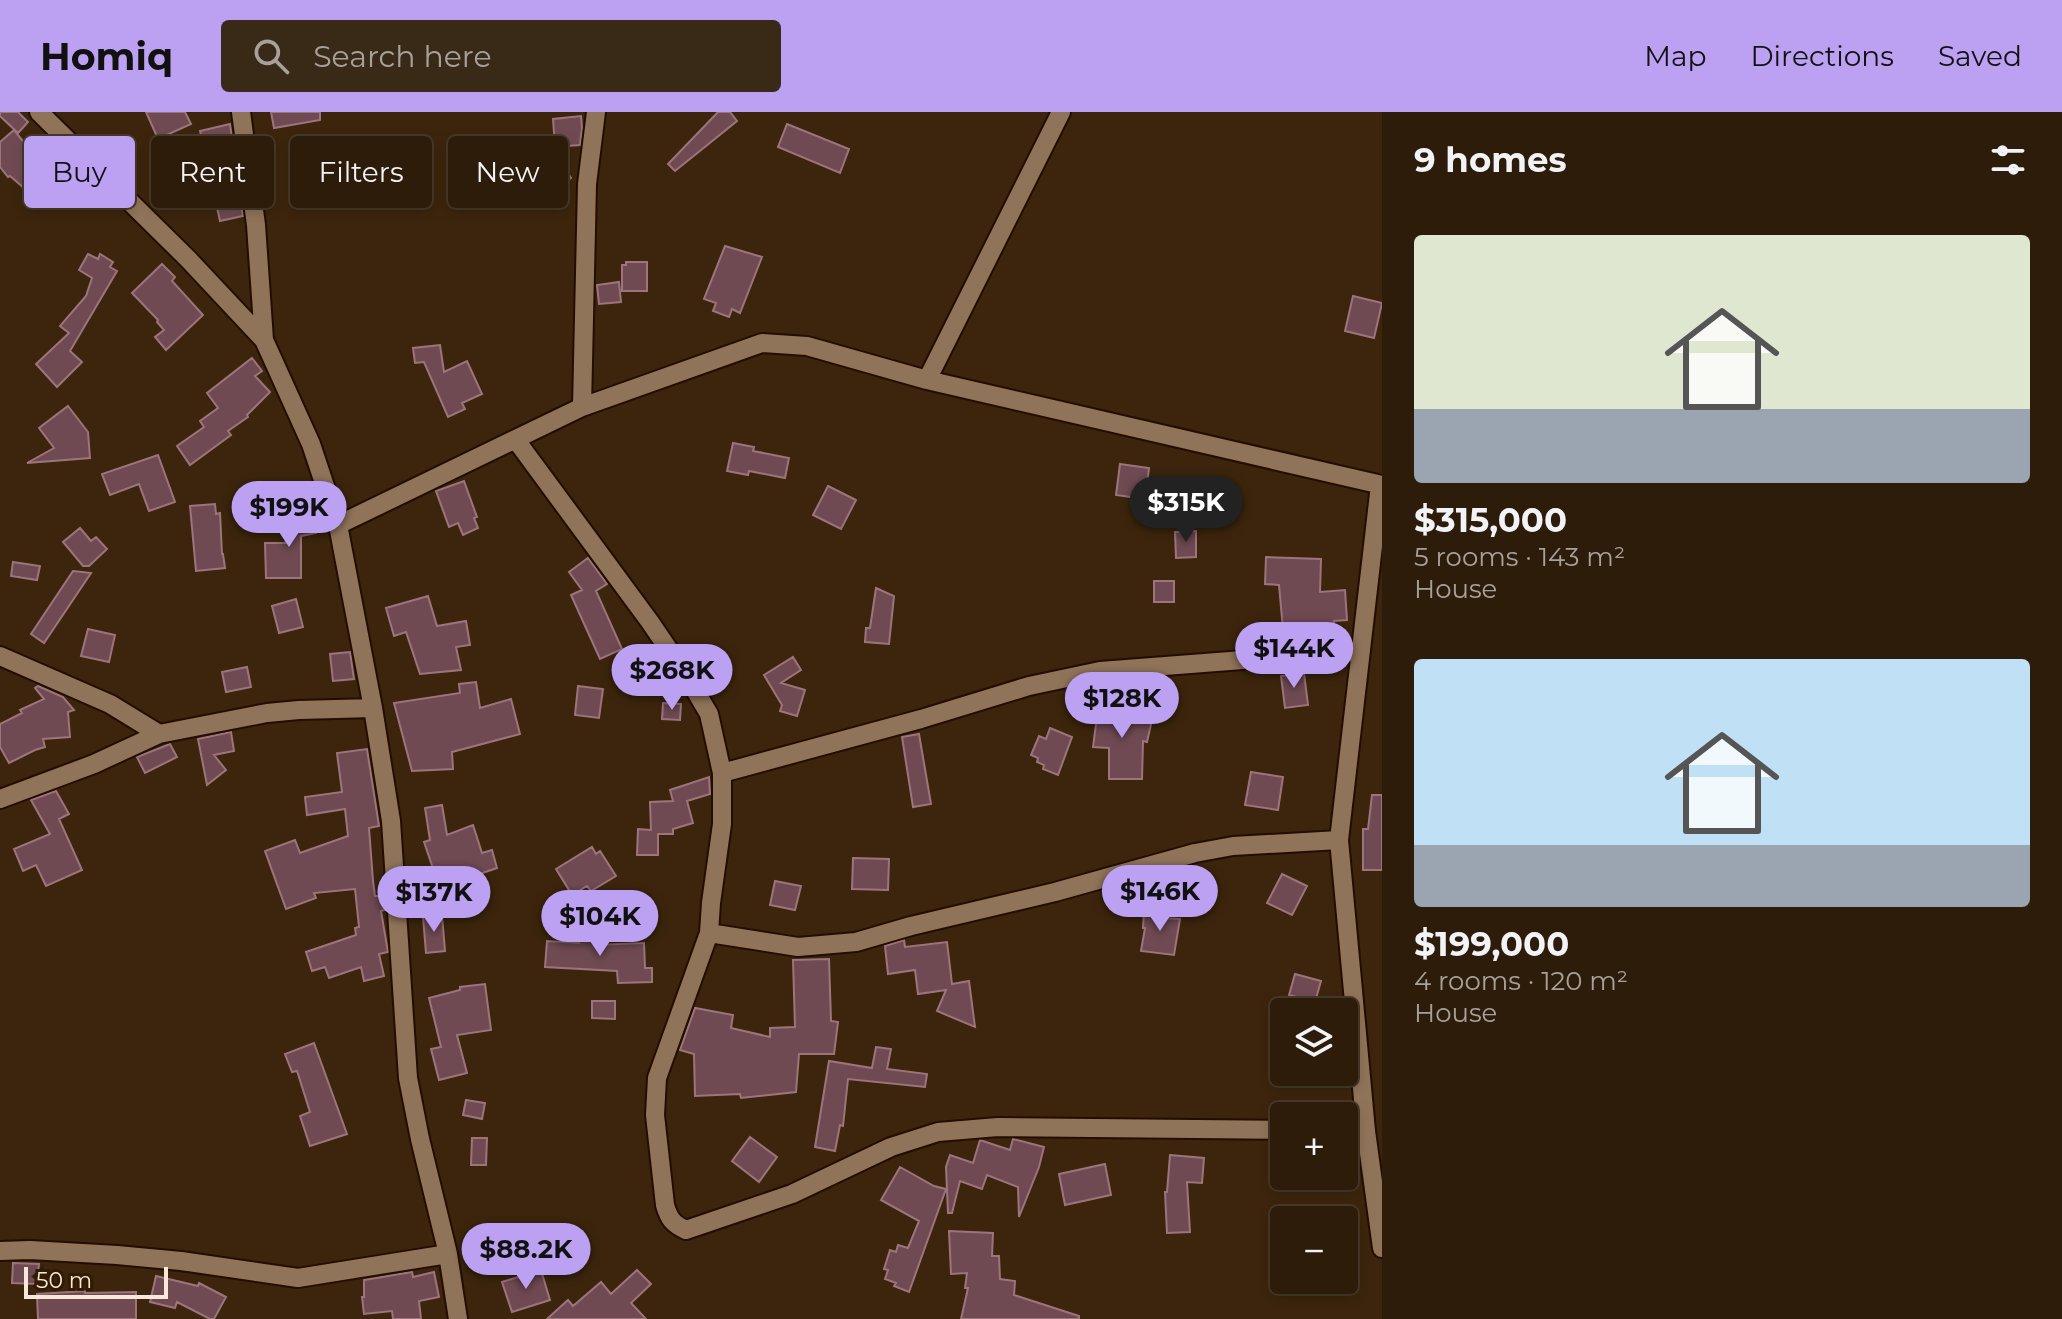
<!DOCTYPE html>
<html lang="en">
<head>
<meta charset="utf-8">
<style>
	:root { --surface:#2d1c09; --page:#392917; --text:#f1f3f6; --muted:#a7a19c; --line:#483a2a; --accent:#bca0f2 }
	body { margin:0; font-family:Montserrat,sans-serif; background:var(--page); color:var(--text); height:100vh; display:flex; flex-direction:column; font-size:30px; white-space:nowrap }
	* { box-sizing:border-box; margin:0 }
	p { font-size:26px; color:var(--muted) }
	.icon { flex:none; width:44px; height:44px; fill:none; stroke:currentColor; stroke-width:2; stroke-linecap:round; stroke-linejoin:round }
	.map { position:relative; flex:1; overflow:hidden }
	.sheet { display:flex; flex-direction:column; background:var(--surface); width:680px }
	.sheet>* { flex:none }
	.top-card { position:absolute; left:24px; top:24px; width:760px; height:72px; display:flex; gap:16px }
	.controls { position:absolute; left:1270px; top:886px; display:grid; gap:16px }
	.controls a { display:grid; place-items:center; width:88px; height:88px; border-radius:8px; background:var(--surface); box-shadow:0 4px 12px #0003,0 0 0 2px var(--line); font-size:40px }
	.scale { position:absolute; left:24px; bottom:20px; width:144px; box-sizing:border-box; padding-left:8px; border:4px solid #f8e8d9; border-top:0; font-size:22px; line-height:28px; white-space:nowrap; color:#f8e8d9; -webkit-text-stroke:6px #321b03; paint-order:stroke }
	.price { position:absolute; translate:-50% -68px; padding:0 18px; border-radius:28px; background:var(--accent); color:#111; font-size:26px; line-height:52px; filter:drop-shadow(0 2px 4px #0008) }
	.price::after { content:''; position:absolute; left:50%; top:48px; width:24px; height:18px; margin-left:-12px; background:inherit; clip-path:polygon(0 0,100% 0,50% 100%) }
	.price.active { background:#222; color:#fff }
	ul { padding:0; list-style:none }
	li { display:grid; align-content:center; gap:16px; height:424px; padding:0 32px }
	li span { display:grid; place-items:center; height:248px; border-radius:8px; color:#555 }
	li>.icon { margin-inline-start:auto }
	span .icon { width:144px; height:144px; fill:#fffc; stroke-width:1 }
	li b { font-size:34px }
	h2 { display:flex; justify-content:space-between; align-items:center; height:96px; padding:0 32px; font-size:34px }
	.pill { padding:0 28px; border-radius:8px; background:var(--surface); box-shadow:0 4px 12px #0003,0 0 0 2px var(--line); font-size:28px; line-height:72px }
	.pill.active { background:var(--accent); color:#111 }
	header { display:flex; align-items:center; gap:48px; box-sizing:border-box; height:112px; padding:0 40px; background:var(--accent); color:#111 }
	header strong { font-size:38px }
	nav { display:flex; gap:44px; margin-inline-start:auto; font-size:28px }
	.search { width:560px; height:72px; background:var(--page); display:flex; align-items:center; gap:20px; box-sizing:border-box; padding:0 28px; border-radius:8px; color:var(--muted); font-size:30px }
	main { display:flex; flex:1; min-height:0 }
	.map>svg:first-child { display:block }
	.building { fill:#6f4a53; stroke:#9c747c; stroke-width:2 }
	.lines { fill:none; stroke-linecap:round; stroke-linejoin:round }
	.minor-casing { stroke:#230d00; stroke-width:22 }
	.minor { stroke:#90745a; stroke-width:18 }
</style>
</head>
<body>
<header>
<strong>Homiq</strong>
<div class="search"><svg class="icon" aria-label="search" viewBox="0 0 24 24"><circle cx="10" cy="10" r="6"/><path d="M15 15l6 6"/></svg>Search here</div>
<nav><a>Map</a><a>Directions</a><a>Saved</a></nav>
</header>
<main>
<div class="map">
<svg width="1382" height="1207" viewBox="0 0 1382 1207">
	<rect width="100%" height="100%" fill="#3c250c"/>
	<path class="building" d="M0 0H18L28 10 18 21 0 4Z
		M146 0H185L191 12 158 27Z
		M271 0H320V8L274 16Z
		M718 0H730L737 9 675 59 668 52Z
		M581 4 582 16 580 33 555 35 553 7Z
		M230 12 243 104 220 109 200 19Z
		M787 12 849 37 840 61 778 35Z
		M14 18 31 39 26 43 30 48 25 52 59 82 47 96 10 64 8 65 0 55V30Z
		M554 40 571 66 562 72 564 77 545 89 525 59Z
		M461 47 483 68 470 82 448 60Z
		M725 134 762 145 740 201 732 197 729 205 713 199 716 191 704 187Z
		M88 142 98 147 100 142 113 150 110 155 117 159 70 239 82 250 57 275 36 252 69 221 60 214 86 184 92 166 79 158Z
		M626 150H647V179H622V153H626Z
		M162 152 175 165 172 169 203 203 166 238 155 225 164 218 157 210 158 208 132 181Z
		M619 170 621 190 599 192 597 173Z
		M1353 184 1382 191 1374 226 1345 219Z
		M440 233 444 260 467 249 482 282 462 291 465 297 448 305 424 250 415 251 413 236Z
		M252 246 262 259 255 264 270 280 247 303 248 305 228 319 231 323 190 353 177 334 204 315 200 309 218 296 207 281Z
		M68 294 88 320 90 346 27 351 54 336 39 316Z
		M733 331 754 335 753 339 789 346 785 366 749 359 748 363 727 359Z
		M158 343 175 390 149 399 139 372 110 383 102 362Z
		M1120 352 1149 356 1145 387 1116 383Z
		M464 369 477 405 474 406 478 416 463 423 458 411 449 415 436 379Z
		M828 374 856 388 841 417 813 403Z
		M215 392 216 402 220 401 222 442H223L225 456 196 459 190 394Z
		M313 402 316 421 301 424V466H266L265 431H286L282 407Z
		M80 416 91 429 96 425 107 437 89 454H83L63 430Z
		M1196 419V445L1176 446 1175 420Z
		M1266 445 1321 447 1320 480 1345 478 1347 508 1334 509V514L1303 517 1304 527 1284 529 1279 473 1265 472Z
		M588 446 607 472 596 479 622 537 600 547 571 483 582 478 569 460Z
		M13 450 40 454 37 468 11 464Z
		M73 459 91 461 44 531 31 522Z
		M1154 469H1174V490H1154Z
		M876 476 894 484 889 532 865 530 866 516H870Z
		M428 484 437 514 466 509 470 533 456 535 461 558 420 562 406 520 394 524 386 496Z
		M296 487 303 515 279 521 272 494Z
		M88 517 115 523 109 550 81 544Z
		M350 540 354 567 333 569 330 542Z
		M793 545 801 558 781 571 805 578 797 604 780 599 782 593 764 563Z
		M247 555 251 575 226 580 222 560Z
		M1304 561 1308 593 1285 596 1281 564Z
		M476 570 480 596 511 587 520 622 452 640 453 657 412 659 394 591 460 581 459 572Z
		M38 574 63 585 74 598 68 600 70 625 43 627 45 635 35 638 9 651 0 635V612L22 601 20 598 44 587 35 576Z
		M578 574 603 577 599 606 575 603Z
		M1099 589 1123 591 1122 601 1152 608 1147 630 1143 629 1142 667H1109V636L1093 635Z
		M663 591 681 592 680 608 662 607Z
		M1050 616 1072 625 1058 663 1043 657 1044 653 1037 650 1038 646 1031 643 1039 624 1046 627Z
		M231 620 234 639 214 643 226 658 207 673 198 627Z
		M919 622 931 692 913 695 902 625Z
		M170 632 177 645 145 661 137 645Z
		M367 637 379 714 369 716 373 769 375 784H382L384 798 381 799 388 840 379 842 384 864 364 869 361 855 329 866 325 855 312 859 306 840 356 823 355 816 359 815 355 777 314 781 316 786 286 797 265 739 295 728 300 741 348 724 345 697 307 703 305 685 342 680 337 641Z
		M1251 660 1283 665 1278 698 1245 693Z
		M709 665 710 682 687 689 693 711 673 717V722H658V743H637L638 717 651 718 650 690 673 689 670 678Z
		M56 679 69 702 59 707 82 758 46 774 36 753 23 759 14 737 50 722 31 688Z
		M1372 683H1382V758H1363V717H1368Z
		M442 693 447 723 473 713 482 741 492 738 497 756 456 770 457 771 440 777 424 730 430 728 425 696Z
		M592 735 596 742 600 739 616 764 591 779 587 774 572 783 556 757Z
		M853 746 889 747 888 778 852 777Z
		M1282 762 1307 774 1292 803 1267 791Z
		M775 769 801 774 795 798 770 793Z
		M1144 797 1166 799 1165 806 1180 807 1174 843 1141 839 1145 816H1143Z
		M442 803 445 839 426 841 423 805Z
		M594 818V833L644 831 645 856H652V870L618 871 617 859 545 855 547 829 579 831V819Z
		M904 828 905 835 947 830 952 872 969 869 975 915 937 899 946 878 918 882 915 858 888 862 885 834Z
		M829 847 831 909 838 910 834 942H799L796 980 741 986 740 982 695 984 694 942 680 938 695 896 733 903 731 916 770 925V916L795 915 793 848Z
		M1295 862 1321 869 1315 890 1289 883Z
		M485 872 491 918 457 923 467 961 439 968 431 937 441 935 429 886 460 878V875Z
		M592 889H615V907L592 906Z
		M314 931 347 1022 310 1034 300 1004 310 1000 297 959 292 960 285 942Z
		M876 935 891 937 887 957 927 962 925 975 848 967 843 1014 840 1013 835 1039 815 1035 829 949 872 956Z
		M466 988 485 991 482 1007 463 1003Z
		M750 1025 777 1045 759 1070 732 1049Z
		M472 1026H487L486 1053H471Z
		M1013 1027 1044 1035 1039 1055 1019 1105 1018 1075 987 1063 982 1077 960 1069 952 1101H948L946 1055 950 1043 973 1051 980 1028 1010 1038Z
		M1170 1043 1204 1046 1202 1071 1187 1070 1190 1120 1167 1121 1165 1080H1167Z
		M1105 1052 1111 1083 1065 1093 1059 1062Z
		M900 1055 934 1074 946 1077 909 1180 894 1174 896 1171 885 1167 888 1158 884 1157 890 1138 896 1140 898 1133 908 1136 919 1109 881 1088Z
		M949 1119 993 1121 992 1144H999L1000 1167 1015 1169 1014 1183 1079 1204V1207H961L968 1176H965L967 1161 951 1162Z
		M13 1151 39 1152 37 1172 12 1171Z
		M541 1158 550 1188 512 1200 502 1170Z
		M637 1158 651 1172 631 1191 646 1207H547L568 1188 573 1194 601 1170 611 1182Z
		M412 1160 413 1165 434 1160 439 1185 419 1189 421 1207H393L392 1199 364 1202 362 1185H364V1168Z
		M156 1164 198 1174 199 1171 226 1185 214 1207H210L177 1190 175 1196 150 1190Z
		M85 1179V1181L136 1180V1207H38L37 1182Z"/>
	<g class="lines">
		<g class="minor-casing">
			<path id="minor" d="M39 0 189 148 264 228 311 332 338 413 373 596 391 709 408 966 420 1027 448 1142 458 1207
				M241 0 256 113 264 228
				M927 268 1061 0
				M582 295 587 72 596 0
				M516 328 650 510 686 563 709 602 722 661V712L711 791 709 821 657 966 655 1003 665 1093C669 1107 673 1112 686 1118L792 1082 891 1035 938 1020 998 1015 1284 1018
				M1380 373 1339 728 1366 1019 1382 1136
				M338 413 582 295 762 231 807 234 927 268 1382 373
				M0 544 110 592 159 622
				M722 661 921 607 1029 574 1100 559 1361 539
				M0 687 94 652 159 622 267 601 299 598 373 596
				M709 821 798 835 856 830 911 814 1055 780 1195 741 1233 734 1339 728
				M1344 1018 1366 1019
				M0 1139 30 1138 117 1143 181 1149 298 1166 448 1142"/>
		</g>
		<use href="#minor" class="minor"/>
	</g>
</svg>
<div class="controls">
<a><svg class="icon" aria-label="layers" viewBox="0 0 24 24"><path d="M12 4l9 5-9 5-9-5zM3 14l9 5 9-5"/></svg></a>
<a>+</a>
<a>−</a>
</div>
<div class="scale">50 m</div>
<b class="price active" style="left:1186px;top:432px">$315K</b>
<b class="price" style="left:289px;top:437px">$199K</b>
<b class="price" style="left:1294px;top:578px">$144K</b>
<b class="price" style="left:672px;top:600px">$268K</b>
<b class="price" style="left:1122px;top:628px">$128K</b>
<b class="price" style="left:1160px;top:821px">$146K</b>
<b class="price" style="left:434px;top:822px">$137K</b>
<b class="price" style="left:600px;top:846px">$104K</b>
<b class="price" style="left:526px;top:1179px">$88.2K</b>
<div class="top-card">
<a class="pill active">Buy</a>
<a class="pill">Rent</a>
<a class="pill">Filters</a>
<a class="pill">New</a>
</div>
</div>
<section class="sheet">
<h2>9 homes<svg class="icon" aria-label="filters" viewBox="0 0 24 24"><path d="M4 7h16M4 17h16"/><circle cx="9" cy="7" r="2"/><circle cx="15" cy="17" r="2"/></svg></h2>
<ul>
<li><span style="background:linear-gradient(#dfe7d0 70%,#9aa5b1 0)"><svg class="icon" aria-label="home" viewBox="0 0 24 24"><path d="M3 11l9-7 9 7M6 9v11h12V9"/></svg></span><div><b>$315,000</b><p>5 rooms · 143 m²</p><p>House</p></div></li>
<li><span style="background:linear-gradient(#bfe0f5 75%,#9aa5b1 0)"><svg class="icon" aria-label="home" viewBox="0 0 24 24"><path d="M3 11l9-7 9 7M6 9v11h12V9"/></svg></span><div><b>$199,000</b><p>4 rooms · 120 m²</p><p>House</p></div></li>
</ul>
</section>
</main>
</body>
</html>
